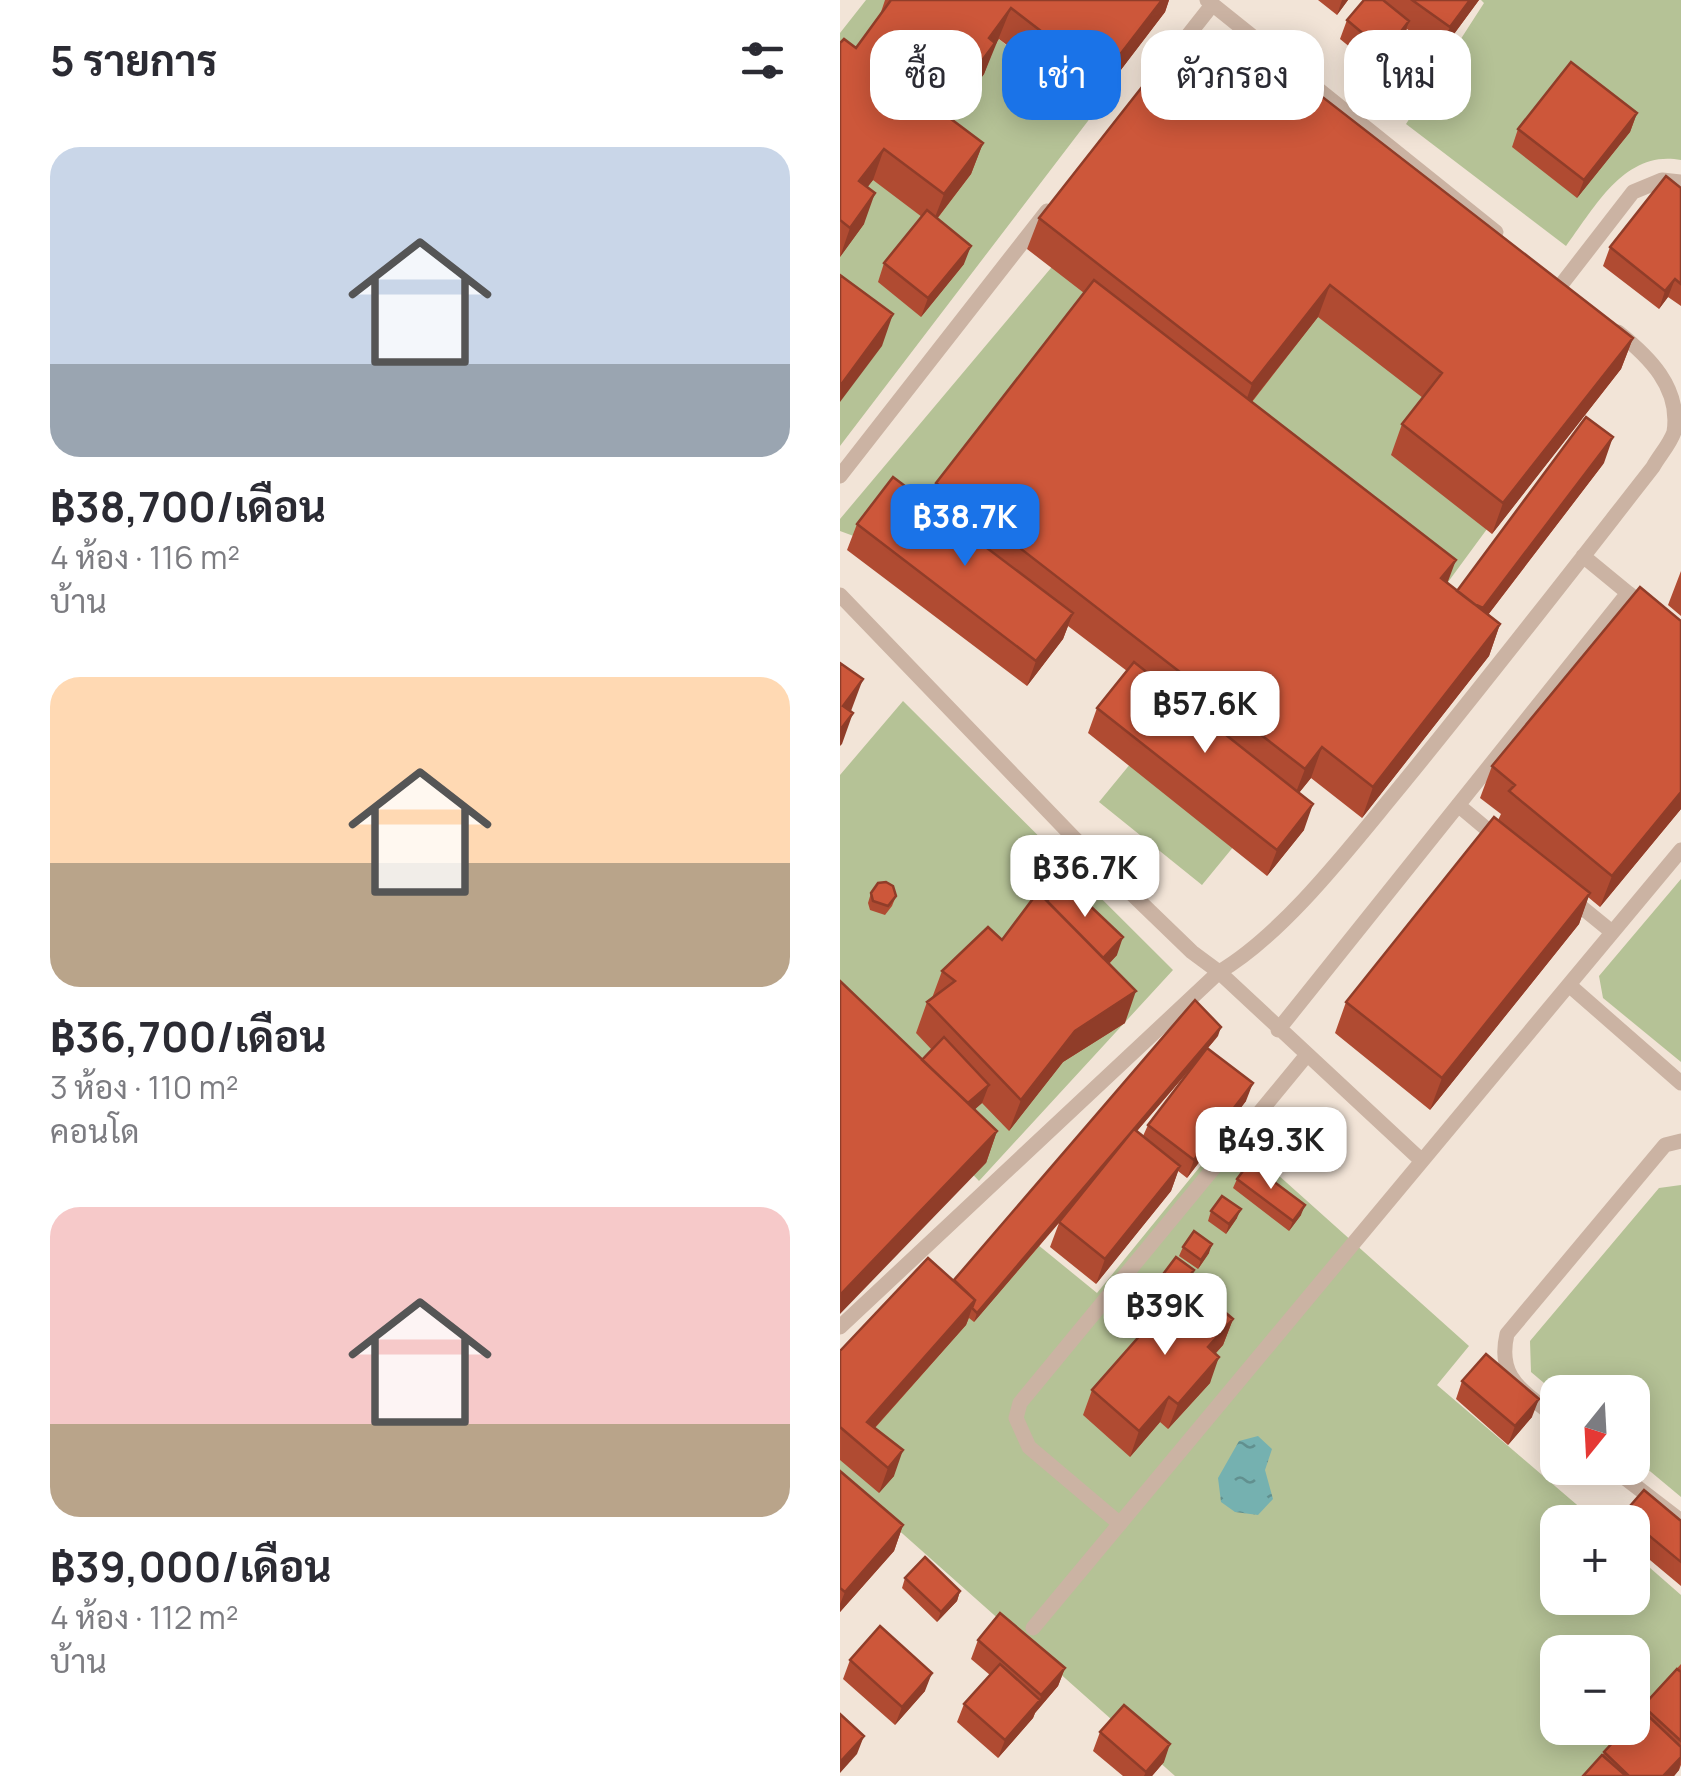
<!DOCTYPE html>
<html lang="th">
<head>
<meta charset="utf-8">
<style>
	:root { --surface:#fff; --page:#f7f7f7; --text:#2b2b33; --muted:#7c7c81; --accent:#1a73e8 }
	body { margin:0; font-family:Manrope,Sarabun,sans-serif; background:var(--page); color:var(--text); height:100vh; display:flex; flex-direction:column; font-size:38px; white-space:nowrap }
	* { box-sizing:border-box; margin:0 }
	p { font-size:32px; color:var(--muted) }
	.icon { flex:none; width:55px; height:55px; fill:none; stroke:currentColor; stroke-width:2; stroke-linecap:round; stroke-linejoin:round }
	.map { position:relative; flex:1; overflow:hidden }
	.side { display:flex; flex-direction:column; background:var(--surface); width:840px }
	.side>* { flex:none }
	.hud { position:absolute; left:30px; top:30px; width:660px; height:90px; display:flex; gap:20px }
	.needle { width:65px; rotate:198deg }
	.tools { position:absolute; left:700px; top:1375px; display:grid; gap:20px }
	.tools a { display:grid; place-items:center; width:110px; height:110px; border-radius:20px; background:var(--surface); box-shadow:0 5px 25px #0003; font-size:50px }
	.price { position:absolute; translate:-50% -85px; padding:0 22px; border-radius:20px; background:#fff; color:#222; font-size:32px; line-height:65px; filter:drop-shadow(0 2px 5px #0008) }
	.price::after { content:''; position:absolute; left:50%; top:60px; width:30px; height:22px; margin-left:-15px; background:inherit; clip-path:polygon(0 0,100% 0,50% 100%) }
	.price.selected { background:var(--accent); color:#fff }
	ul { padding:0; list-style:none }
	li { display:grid; align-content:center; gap:20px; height:530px; padding:0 50px }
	li span { display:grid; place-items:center; height:310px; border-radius:30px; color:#555 }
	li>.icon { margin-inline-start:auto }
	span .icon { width:180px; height:180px; fill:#fffc; stroke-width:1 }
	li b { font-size:42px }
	h2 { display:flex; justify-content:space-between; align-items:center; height:120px; padding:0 50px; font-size:42px }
	.pill { padding:0 35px; border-radius:30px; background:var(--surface); box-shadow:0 5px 25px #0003; font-size:35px; line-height:90px }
	.pill.selected { background:var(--accent); color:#fff }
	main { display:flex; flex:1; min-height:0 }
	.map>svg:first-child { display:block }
	.garden { fill:#b5c296 }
	.water { fill:url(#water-ripples) }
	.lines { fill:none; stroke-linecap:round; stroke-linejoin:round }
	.lane { stroke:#cbb3a3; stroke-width:15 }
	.wall { fill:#b04b32; fill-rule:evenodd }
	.shaded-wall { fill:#903d29 }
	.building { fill:#cd573a; stroke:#903d29; stroke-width:2.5 }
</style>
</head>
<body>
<main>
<section class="side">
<h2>5 รายการ<svg class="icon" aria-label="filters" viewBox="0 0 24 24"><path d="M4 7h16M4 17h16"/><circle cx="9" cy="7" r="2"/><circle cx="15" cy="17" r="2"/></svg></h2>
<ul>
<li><span style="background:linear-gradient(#c9d6e8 70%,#9aa5b1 0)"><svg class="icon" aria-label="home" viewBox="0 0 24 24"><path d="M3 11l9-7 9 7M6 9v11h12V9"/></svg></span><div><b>฿38,700/เดือน</b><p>4 ห้อง · 116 m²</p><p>บ้าน</p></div></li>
<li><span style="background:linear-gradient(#ffd9b3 60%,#b9a48a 0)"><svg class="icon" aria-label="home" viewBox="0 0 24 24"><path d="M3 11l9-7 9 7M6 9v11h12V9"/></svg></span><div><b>฿36,700/เดือน</b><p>3 ห้อง · 110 m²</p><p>คอนโด</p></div></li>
<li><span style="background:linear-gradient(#f6c9c9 70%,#b9a48a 0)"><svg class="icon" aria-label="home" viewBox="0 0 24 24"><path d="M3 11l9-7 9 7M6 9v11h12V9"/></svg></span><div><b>฿39,000/เดือน</b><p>4 ห้อง · 112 m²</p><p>บ้าน</p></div></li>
</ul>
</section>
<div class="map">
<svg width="841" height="1776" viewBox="0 0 841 1776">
	<defs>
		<pattern id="water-ripples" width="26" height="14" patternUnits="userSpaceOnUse" patternTransform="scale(2.5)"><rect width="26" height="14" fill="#75b1b0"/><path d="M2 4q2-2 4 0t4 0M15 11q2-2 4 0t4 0" fill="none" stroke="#61908f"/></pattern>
	</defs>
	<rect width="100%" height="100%" fill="#f2e4d7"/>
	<path class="garden" d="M26 0H59L159 39 251 117 0 446V33Z
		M641 0H841V160C785 149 755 207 726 246L566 124 644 3Z
		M290 174 694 465 564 642 95 566 0 531V519Z
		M63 701 333 970 139 1181 0 1035V775Z
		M314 735 417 818 362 885 259 802Z
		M841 879V1062L763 998 759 976Z
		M389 1131 629 1346 597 1385 757 1522H718V1598H792L793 1553 841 1595V1669L793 1724 792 1652H718V1728H789L746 1776H335L0 1478V1441L192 1240 257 1293Z
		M841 1185V1497L793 1457 792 1392 717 1394 691 1372 690 1341 819 1188Z"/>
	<path class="water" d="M418 1436 432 1449 425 1470 433 1499 418 1515 395 1512 381 1502 378 1478 399 1441Z"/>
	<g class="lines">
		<path class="lane" d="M367 0 656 232
			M316 76 372 5
			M721 285 793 192 822 180 841 182
			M0 476 207 211
			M743 556 788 593
			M0 595 235 839 352 952 379 972C442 935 507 851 554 794 642 687 727 577 813 467 819 456 830 444 834 432 841 387 808 356 778 332
			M618 805 661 841
			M729 897 772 932
			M729 985 841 1083
			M438 1030 788 593 807 608
			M0 1327 379 972 582 1161
			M718 1420C686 1391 656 1381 667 1334L825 1145 841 1141
			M772 1468 841 1521
			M280 1524 189 1447 176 1418 180 1403 466 1056
			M193 1628 841 850"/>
	</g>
	<path class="wall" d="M45 0H329L325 12 251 109 159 39 154 46 144 74 120 106 100 91 91 104 143 143 131 174 97 219 124 264 81 317 38 282 44 263 82 217 33 180 27 187 24 224 0 257V43L16 48 40 15Z
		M478 0H508L497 15Z
		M524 0H639L600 53 567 29 563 39 538 70 500 39 507 20Z
		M358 87 793 338 781 369 652 534 551 455 562 424 583 398 478 317 412 402 617 591 764 463 648 615 660 624 649 656 522 818 471 778 459 793 464 830 427 876 248 733 257 708 287 671 228 626 223 639 187 686 7 550 17 524 88 503 96 483 244 293 187 249 199 218Z
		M797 113 790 132 737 198 672 147 678 129Z
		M841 188V306L828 297 819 309 763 266 770 247Z
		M841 571V616L828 605Z
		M841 621V809L760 907 748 897 739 924 590 1110 495 1033 506 1002 658 820 661 814 640 798 652 766Z
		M31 893 56 896 52 906 45 915 30 910 28 903Z
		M207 901 277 955 269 964 285 1023 223 1062 169 1131 142 1103 134 1110 157 1131 146 1163 82 1060 92 1050 76 1033 87 1002 92 998 102 971 162 940Z
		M378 1036 368 1048 406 1101 347 1178 338 1171 331 1191 256 1284 210 1247 219 1223 134 1322 129 1318 126 1325 35 1428 54 1476 39 1493 0 1460V1351L114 1280ZM359 1059 308 1125 303 1136 297 1131Z
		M397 1179 461 1215 449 1231 393 1188Z
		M371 1211 397 1218 386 1234 368 1221Z
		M343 1247 369 1253 358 1269 339 1256Z
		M324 1273 349 1281 393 1319 383 1345 375 1354 370 1383 328 1429 320 1422 290 1457 243 1415 252 1390 336 1294 320 1283Z
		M622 1381 692 1417 668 1445 616 1399Z
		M0 1471 63 1525 54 1551 0 1612Z
		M783 1514 841 1521V1586L792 1545V1522H780Z
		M65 1578 120 1591 117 1601 97 1622 62 1588Z
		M138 1640 225 1668 218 1686 195 1713 193 1718 158 1758 117 1722 124 1704 150 1675 131 1659Z
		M10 1660 85 1691 55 1725 3 1679Z
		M841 1664V1765L839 1770 834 1776H743L802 1711 803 1706Z
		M260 1732 324 1762 312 1776H283L253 1751Z"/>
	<path class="shaded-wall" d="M322 0H329L325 12 251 109 262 78Z
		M502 0H508L497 15Z
		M630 0H639L600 53 610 27Z
		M171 8 144 74 120 106 132 74 149 38Z
		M569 21 563 39 538 70 545 52Z
		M112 60 100 91 71 129 83 98Z
		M797 113 790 132 737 198 744 180Z
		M143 143 131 174 92 225 104 194Z
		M44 149 33 180 8 213 19 181Z
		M35 193 24 224 0 257 10 228Z
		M131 246 124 264 81 317 88 298Z
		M835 279 828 297 819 309 825 291Z
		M490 285 478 317 401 415 412 384Z
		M53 314 42 346 0 402V386Z
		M793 338 781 369 652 534 663 503Z
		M773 437 764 463 634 633 643 608Z
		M616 560 604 592 601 578Z
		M233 613 223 639 187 686 196 661Z
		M660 624 649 656 522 818 533 787Z
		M23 679 11 711 3 706Z
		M13 713 2 744 0 746V730Z
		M482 747 471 778 453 800 465 769Z
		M841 792V809L760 907 772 876Z
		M473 804 464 830 427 876 437 850Z
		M750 893 739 924 590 1110 602 1078Z
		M283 937 277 955 252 981 259 963Z
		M296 991 285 1023 223 1062 169 1131 181 1100 235 1031Z
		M381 1027 378 1036 134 1322 137 1313Z
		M413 1083 406 1101 347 1178 354 1160Z
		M149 1085 142 1103 111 1130 118 1112Z
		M157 1131 146 1163 0 1314V1295Z
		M340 1166 331 1191 256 1284 265 1259Z
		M465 1205 461 1215 449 1231 453 1221Z
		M401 1209 397 1218 386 1234 389 1224Z
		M372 1244 369 1253 358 1269 361 1260Z
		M135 1300 126 1325 20 1444 27 1422Z
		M393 1319 383 1345 358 1373 368 1347Z
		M379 1357 370 1383 328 1429 338 1404Z
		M329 1397 320 1422 290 1457 299 1431Z
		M699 1399 692 1417 668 1445 675 1426Z
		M63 1450 54 1476 39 1493 48 1468Z
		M63 1525 54 1551 0 1612V1604L5 1592Z
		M120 1591 117 1601 97 1622 101 1612Z
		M225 1668 218 1686 195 1713 193 1718 158 1758 165 1740 200 1700 201 1695Z
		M92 1673 85 1691 55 1725 62 1707Z
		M24 1736 17 1754 0 1773V1762Z
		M330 1744 324 1762 312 1776H304L306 1772Z
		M841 1757 839 1770 834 1776H823Z"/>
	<path class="building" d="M51 0H322L262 78 171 8 149 38 155 43 132 74 112 60 83 98 143 143 104 194 44 149 19 181 35 193 10 228 0 220V43L4 39 16 48Z
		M524 0H543L569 21 545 52 507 20Z
		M572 0H630L610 27Z
		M400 33 793 338 663 503 562 424 602 373 490 285 412 384 199 218 324 59 358 87Z
		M731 62 797 113 744 180 678 129Z
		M826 176 841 188V284L835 279 825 291 770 247Z
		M87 210 131 246 88 298 44 263Z
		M0 275 53 314 0 386Z
		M254 280 616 560 601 578 660 624 533 787 482 747 465 769 96 483Z
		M746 417 773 437 643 608 634 604 617 591Z
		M53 477 233 613 196 661 17 524Z
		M800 587 841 621V792L772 876 669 791 675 785 652 766Z
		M294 662 473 804 437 850 257 708Z
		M0 663 23 679 3 706 13 713 0 730Z
		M654 817 750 893 602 1078 506 1002Z
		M46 882 53 886 56 896 48 906 33 901 31 893 38 883Z
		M225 882 283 937 263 958 207 901Z
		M198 892 296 991 235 1031 181 1100 87 1002 115 981 102 971 148 927 162 940Z
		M0 981 157 1131 0 1295Z
		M355 1000 381 1027 137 1313 132 1308 135 1300 114 1280Z
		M104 1037 149 1085 128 1103 82 1060Z
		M367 1048 413 1083 354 1160 308 1125Z
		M294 1129 340 1166 265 1259 219 1222Z
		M409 1163 465 1205 453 1221 397 1179Z
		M382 1196 401 1209 389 1224 371 1211Z
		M354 1231 372 1244 361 1260 343 1247Z
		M336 1257 354 1270 342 1286 324 1273Z
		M88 1258 135 1300 27 1422 63 1450 48 1468 0 1427V1351Z
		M348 1281 393 1319 368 1347 379 1357 338 1404 329 1397 299 1431 252 1390Z
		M646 1354 699 1399 675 1426 622 1381Z
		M0 1471 63 1525 5 1592 0 1588Z
		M804 1490 841 1521V1562L783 1514Z
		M85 1557 120 1591 101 1612 65 1578Z
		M160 1613 225 1668 201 1695 138 1640Z
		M40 1626 92 1673 62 1707 10 1660Z
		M160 1664 200 1700 165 1740 124 1704Z
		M837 1669 841 1672V1741L803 1706Z
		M284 1705 330 1744 306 1772 260 1732Z
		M802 1710 841 1747V1757L823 1776H789L764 1752 786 1728H792V1721Z
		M0 1714 24 1736 0 1762Z
		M762 1755 786 1776H743Z"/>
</svg>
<div class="tools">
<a><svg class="needle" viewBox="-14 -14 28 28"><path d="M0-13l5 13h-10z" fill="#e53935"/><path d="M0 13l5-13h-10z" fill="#7c7c81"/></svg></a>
<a>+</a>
<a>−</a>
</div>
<b class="price selected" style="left:125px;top:569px">฿38.7K</b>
<b class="price" style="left:365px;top:756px">฿57.6K</b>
<b class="price" style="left:245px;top:920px">฿36.7K</b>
<b class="price" style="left:431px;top:1192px">฿49.3K</b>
<b class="price" style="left:325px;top:1358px">฿39K</b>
<div class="hud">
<a class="pill">ซื้อ</a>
<a class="pill selected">เช่า</a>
<a class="pill">ตัวกรอง</a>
<a class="pill">ใหม่</a>
</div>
</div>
</main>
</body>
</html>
